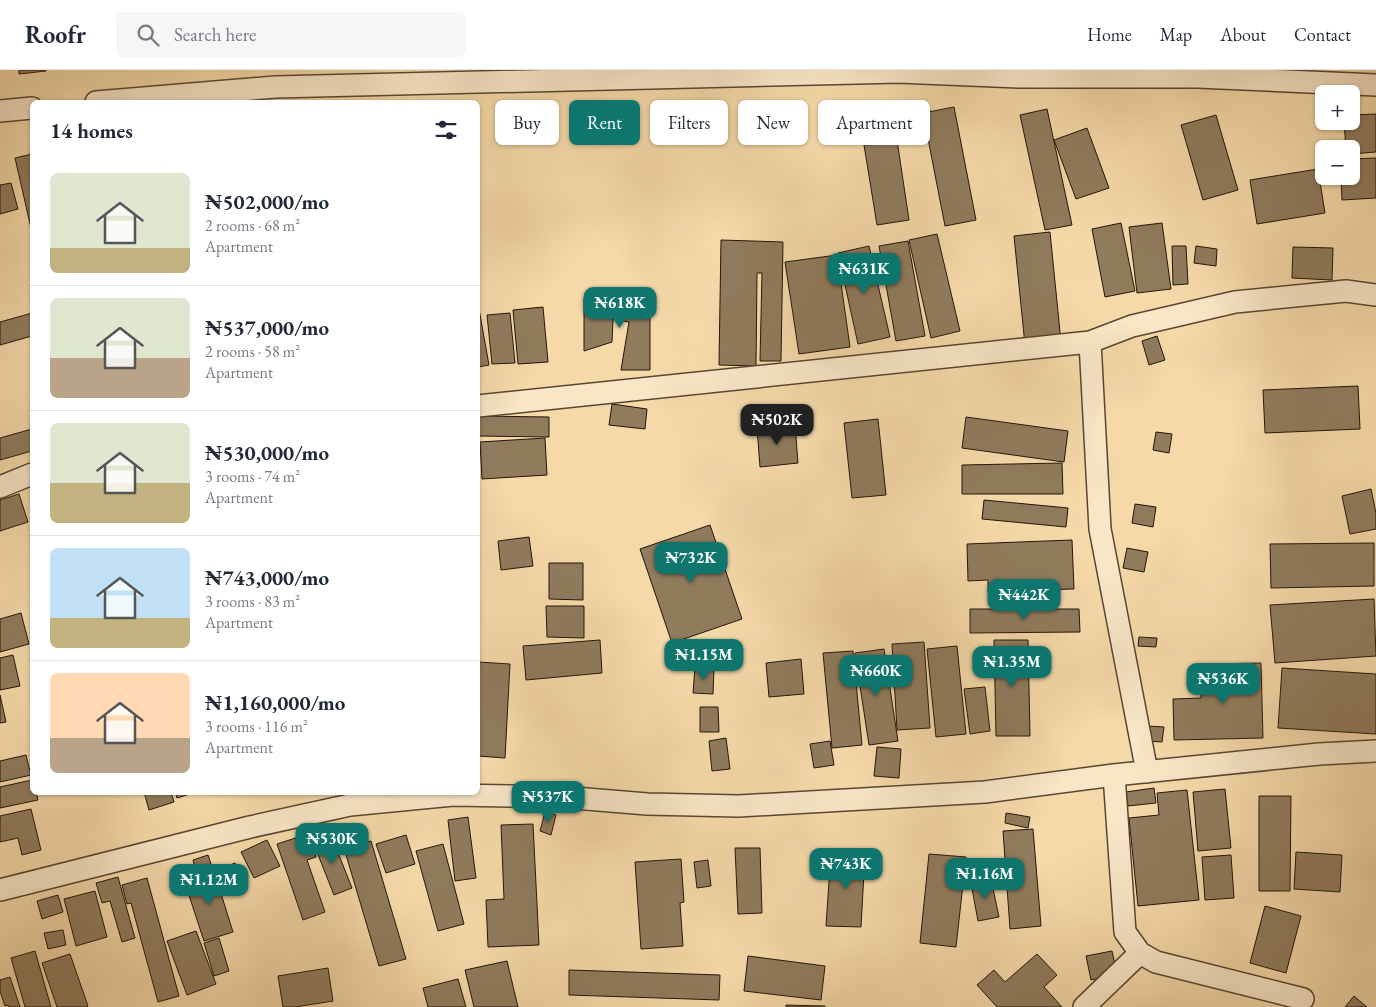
<!DOCTYPE html>
<html lang="en">
<head>
<meta charset="utf-8">
<style>
	:root { --surface:#fff; --page:#f6f6f7; --text:#1f2937; --muted:#747a83; --line:#e0e1e3; --accent:#0f766e }
	body { margin:0; font-family:"EB Garamond",serif; background:var(--page); color:var(--text); height:100vh; display:flex; flex-direction:column; font-size:19px; white-space:nowrap }
	* { box-sizing:border-box; margin:0 }
	p { font-size:16px; color:var(--muted) }
	.icon { flex:none; width:28px; height:28px; fill:none; stroke:currentColor; stroke-width:2; stroke-linecap:round; stroke-linejoin:round }
	.map { position:relative; flex:1; overflow:hidden }
	.drawer { position:absolute; left:30px; top:30px; width:450px; height:695px; display:flex; flex-direction:column; background:var(--surface); border-radius:8px; box-shadow:0 1px 4px #0004 }
	.drawer>* { flex:none }
	.banner { position:absolute; left:495px; top:30px; width:475px; height:45px; display:flex; gap:10px }
	.buttons { position:absolute; left:1315px; top:15px; display:grid; gap:10px }
	.buttons a { display:grid; place-items:center; width:45px; height:45px; border-radius:8px; background:var(--surface); box-shadow:0 1px 4px #0004; font-size:25px }
	.price { position:absolute; translate:-50% -42px; padding:0 11px; border-radius:10px; background:var(--accent); color:#fff; font-size:16px; line-height:32px; filter:drop-shadow(0 1px 2px #0008) }
	.price::after { content:''; position:absolute; left:50%; top:30px; width:15px; height:11px; margin-left:-8px; background:inherit; clip-path:polygon(0 0,100% 0,50% 100%) }
	.price.selected { background:#222; color:#fff }
	ul { padding:0; list-style:none }
	li { display:flex; align-items:center; gap:15px; height:125px; padding:0 20px }
	li+li { border-top:1px solid var(--line) }
	li span { display:grid; place-items:center; flex:none; width:140px; height:100px; border-radius:8px; color:#555 }
	li>.icon { margin-inline-start:auto }
	span .icon { width:60px; height:60px; fill:#fffc; stroke-width:1 }
	li b { font-size:21px }
	h2 { display:flex; justify-content:space-between; align-items:center; height:60px; padding:0 20px; font-size:21px }
	.chip { padding:0 18px; border-radius:8px; background:var(--surface); box-shadow:0 1px 4px #0004; font-size:18px; line-height:45px }
	.chip.selected { background:var(--accent); color:#fff }
	header { display:flex; align-items:center; gap:30px; box-sizing:border-box; height:70px; padding:0 25px; background:var(--surface); border-bottom:1px solid var(--line) }
	header strong { font-size:24px }
	nav { display:flex; gap:28px; margin-inline-start:auto; font-size:18px }
	.search { width:350px; height:45px; background:var(--page); display:flex; align-items:center; gap:12px; box-sizing:border-box; padding:0 18px; border-radius:8px; color:var(--muted); font-size:19px }
	.map>svg:first-child { display:block }
	.building { fill:#907b5d; stroke:#22160a }
	.lines { fill:none; stroke-linecap:round; stroke-linejoin:round }
	.minor-casing { stroke:#574732; stroke-width:24 }
	.minor { stroke:#f8e6c7; stroke-width:21 }
</style>
</head>
<body>
<header>
<strong>Roofr</strong>
<div class="search"><svg class="icon" aria-label="search" viewBox="0 0 24 24"><circle cx="10" cy="10" r="6"/><path d="M15 15l6 6"/></svg>Search here</div>
<nav><a>Home</a><a>Map</a><a>About</a><a>Contact</a></nav>
</header>
<div class="map">
<svg width="1376" height="937" viewBox="0 0 1376 937">
	<rect width="100%" height="100%" fill="#f5d9a9"/>
	<filter id="stains"><feTurbulence type="fractalNoise" baseFrequency=".004" numOctaves="4"/><feColorMatrix values="0 0 0 0 .2 0 0 0 0 .09 0 0 0 0 .02 0 0 0 .5 -.17"/></filter>
	<radialGradient id="worn" r=".72"><stop offset=".6" stop-color="#630" stop-opacity="0"/><stop offset="1" stop-color="#630" stop-opacity=".3"/></radialGradient>
	<path class="building" d="M19 0H46V1L19 4Z
		M954 37 976 150 945 156 923 43Z
		M1047 39 1072 155 1045 160 1020 45Z
		M1376 44V82L1351 84V79H1346L1344 51H1351V45Z
		M1216 45 1238 120 1203 130 1181 55Z
		M1087 58 1109 118 1076 129 1054 70Z
		M897 70 909 150 877 155 864 75Z
		M32 84V158H31L15 88Z
		M1376 88V128L1342 130 1341 106H1351V89Z
		M1318 99 1325 143 1257 154 1250 110Z
		M11 113 18 139 0 144V115Z
		M1121 153 1135 221 1105 227 1092 159Z
		M1162 153 1171 219 1137 223 1129 157Z
		M1050 162 1061 272 1025 275 1014 166Z
		M937 164 960 261 931 268 909 170Z
		M721 170 783 172 781 291H760L762 203H757L756 296 719 295Z
		M908 171 925 266 896 271 879 176Z
		M869 176 890 267 858 274 838 183Z
		M1172 176H1186L1188 214 1173 215Z
		M1196 176 1217 179 1216 196 1194 193Z
		M1293 177 1333 178 1332 210 1292 208Z
		M837 185 850 277 799 284 785 192Z
		M584 229 650 230V300H621L629 252 613 249 612 272 584 281Z
		M543 237 548 292 518 294 513 240Z
		M479 239 489 295 478 297V240Z
		M32 243V266L0 275V252Z
		M510 243 515 293 492 294 487 245Z
		M1157 266 1165 290 1149 295 1142 271Z
		M1358 316 1360 359 1265 363 1263 320Z
		M612 334 647 339 645 359 609 355Z
		M478 346 549 347V367L478 366Z
		M966 347 1068 361 1064 392 962 378Z
		M878 349 886 425 852 428 844 353Z
		M795 355 798 393 760 397 757 358Z
		M32 359V381L0 390V368Z
		M1156 362 1172 364 1169 383 1153 380Z
		M545 368 547 405 482 409 480 372Z
		M1062 393 1063 424H962V395Z
		M1371 419 1376 443V459L1350 464 1342 426Z
		M19 424 28 452 0 461V430Z
		M984 430 1068 438 1066 457 982 449Z
		M1135 434 1156 437 1153 457 1132 453Z
		M710 455 742 549 672 573 640 479Z
		M529 467 533 496 501 500 498 471Z
		M1072 470 1074 519 988 521V510L968 511 967 474Z
		M1374 473V516L1271 518 1270 474Z
		M1127 478 1148 482 1144 502 1123 498Z
		M549 493H583V530L549 529Z
		M1374 529 1376 586 1275 593 1270 535Z
		M546 536H584V568L547 567Z
		M970 539H1079L1080 562 970 563Z
		M21 543 29 574 0 582V549Z
		M1139 567 1157 568 1156 577 1138 576Z
		M600 570 602 603 526 610 523 576Z
		M994 570H1028L1030 666H996Z
		M924 572 930 658 897 660 892 574Z
		M957 576 966 664 936 667 927 579Z
		M884 579 898 671 869 675 855 583Z
		M853 581 862 675 832 678 823 583Z
		M13 585 20 616 0 620V588Z
		M801 589 804 624 769 627 766 593Z
		M478 592 510 594 505 688 478 686Z
		M1261 593 1263 668 1174 670 1173 629 1201 628 1200 594Z
		M695 597 714 599 713 624 693 623Z
		M1282 598 1376 604V664L1278 658Z
		M985 617 990 661 970 664 964 619Z
		M0 625 6 652 0 653Z
		M700 637H718L719 662H700Z
		M1148 656 1164 657 1162 672 1147 671Z
		M726 668 730 699 712 701 709 671Z
		M830 671 834 695 814 698 810 674Z
		M877 677 901 679 899 708 874 706Z
		M26 685 31 705 0 712V691Z
		M32 710V722H36L38 730 0 738V717Z
		M1154 718 1156 733 1128 736 1126 722Z
		M1225 719 1231 778 1198 781 1193 722Z
		M1187 720 1199 830 1138 836 1129 748 1159 745 1157 723Z
		M144 722H171L174 732 149 740Z
		M175 722H196L177 728Z
		M1259 726H1291L1290 821H1259Z
		M31 739 41 780 22 785 18 768 0 772V746Z
		M545 742 556 745 551 765 540 761Z
		M1006 743 1030 747 1028 758 1005 753Z
		M468 747 476 808 455 811 448 750Z
		M533 754 539 875 488 877 486 830 504 829 501 755Z
		M1033 759 1041 856 1010 859 1003 761Z
		M308 764 316 787 307 790 325 842 303 850 277 774Z
		M331 765 352 818 334 825 313 772Z
		M406 765 415 794 386 803 376 774Z
		M267 770 280 796 254 808 241 782Z
		M371 771 406 889 379 896 344 778Z
		M443 774 464 854 438 861 416 781Z
		M735 778H760L762 843 738 844Z
		M831 782 865 784 861 857 826 856Z
		M1296 782 1342 785 1340 822 1294 819Z
		M929 784 966 787 956 877 920 873Z
		M208 785 213 800 197 805 193 790Z
		M1231 785 1234 828 1205 830 1202 787Z
		M681 789 684 832 680 833 683 876 641 879 635 792Z
		M708 790 711 816 697 818 694 792Z
		M235 793 244 813 223 822 215 801Z
		M214 801 233 862 204 871 184 810Z
		M118 807 135 868 122 872 110 831 102 833 96 813Z
		M147 808 179 926 158 932 131 833 127 834 122 815Z
		M991 809 999 847 978 851 971 813Z
		M95 821 107 867 76 876 64 829Z
		M58 825 63 842 42 849 37 831Z
		M1265 836 1301 846 1286 903 1250 893Z
		M63 860 66 875 48 879 44 863Z
		M196 861 216 914 187 925 167 871Z
		M219 868 229 901 214 906 204 873Z
		M35 881 51 937H25L11 888Z
		M1112 881 1117 904 1091 910 1086 886Z
		M70 884 88 936 86 937H57L42 893Z
		M1037 884 1057 905 1044 917 1062 937H997L977 915 994 900 1005 912Z
		M748 886 825 896 821 930 744 921Z
		M507 891 518 937H474L465 900Z
		M328 898 333 931 295 937H283L278 906Z
		M569 900 720 905 719 930 569 925Z
		M10 907 20 937H9L8 935 5 936 0 921V910Z
		M458 909 466 937H428L423 918Z
		M1354 926 1367 937H1345Z
		M786 935 825 936V937H786Z"/>
	<g class="lines">
		<g class="minor-casing">
			<path id="minor" d="M96 32 275 17 898 2 1019 7H1198L1376 15
				M0 41 32 38
				M1090 272 1100 459 1147 702
				M478 336 1090 272 1132 256 1235 232 1346 221 1376 225
				M0 417 32 404
				M1114 705 1125 862 1140 883 1156 892 1303 929
				M0 820 250 757 350 735 453 725 562 727 647 734 739 736 985 722 1114 705 1319 684 1376 681
				M1084 937 1140 883"/>
		</g>
		<use href="#minor" class="minor"/>
	</g>
	<rect width="100%" height="100%" filter="url(#stains)"/>
	<rect width="100%" height="100%" fill="url(#worn)"/>
</svg>
<div class="buttons">
<a>+</a>
<a>−</a>
</div>
<b class="price" style="left:864px;top:225px">₦631K</b>
<b class="price" style="left:620px;top:259px">₦618K</b>
<b class="price selected" style="left:777px;top:376px">₦502K</b>
<b class="price" style="left:691px;top:514px">₦732K</b>
<b class="price" style="left:1024px;top:551px">₦442K</b>
<b class="price" style="left:704px;top:611px">₦1.15M</b>
<b class="price" style="left:1012px;top:618px">₦1.35M</b>
<b class="price" style="left:876px;top:627px">₦660K</b>
<b class="price" style="left:1223px;top:635px">₦536K</b>
<b class="price" style="left:548px;top:753px">₦537K</b>
<b class="price" style="left:332px;top:795px">₦530K</b>
<b class="price" style="left:846px;top:820px">₦743K</b>
<b class="price" style="left:985px;top:830px">₦1.16M</b>
<b class="price" style="left:209px;top:836px">₦1.12M</b>
<div class="banner">
<a class="chip">Buy</a>
<a class="chip selected">Rent</a>
<a class="chip">Filters</a>
<a class="chip">New</a>
<a class="chip">Apartment</a>
</div>
<section class="drawer">
<h2>14 homes<svg class="icon" aria-label="filters" viewBox="0 0 24 24"><path d="M4 7h16M4 17h16"/><circle cx="9" cy="7" r="2"/><circle cx="15" cy="17" r="2"/></svg></h2>
<ul>
<li><span style="background:linear-gradient(#dfe7d0 75%,#c2b280 0)"><svg class="icon" aria-label="home" viewBox="0 0 24 24"><path d="M3 11l9-7 9 7M6 9v11h12V9"/></svg></span><div><b>₦502,000/mo</b><p>2 rooms · 68 m²</p><p>Apartment</p></div></li>
<li><span style="background:linear-gradient(#dfe7d0 60%,#b9a48a 0)"><svg class="icon" aria-label="home" viewBox="0 0 24 24"><path d="M3 11l9-7 9 7M6 9v11h12V9"/></svg></span><div><b>₦537,000/mo</b><p>2 rooms · 58 m²</p><p>Apartment</p></div></li>
<li><span style="background:linear-gradient(#dfe7d0 60%,#c2b280 0)"><svg class="icon" aria-label="home" viewBox="0 0 24 24"><path d="M3 11l9-7 9 7M6 9v11h12V9"/></svg></span><div><b>₦530,000/mo</b><p>3 rooms · 74 m²</p><p>Apartment</p></div></li>
<li><span style="background:linear-gradient(#bfe0f5 70%,#c2b280 0)"><svg class="icon" aria-label="home" viewBox="0 0 24 24"><path d="M3 11l9-7 9 7M6 9v11h12V9"/></svg></span><div><b>₦743,000/mo</b><p>3 rooms · 83 m²</p><p>Apartment</p></div></li>
<li><span style="background:linear-gradient(#ffd9b3 65%,#b9a48a 0)"><svg class="icon" aria-label="home" viewBox="0 0 24 24"><path d="M3 11l9-7 9 7M6 9v11h12V9"/></svg></span><div><b>₦1,160,000/mo</b><p>3 rooms · 116 m²</p><p>Apartment</p></div></li>
</ul>
</section>
</div>
</body>
</html>
